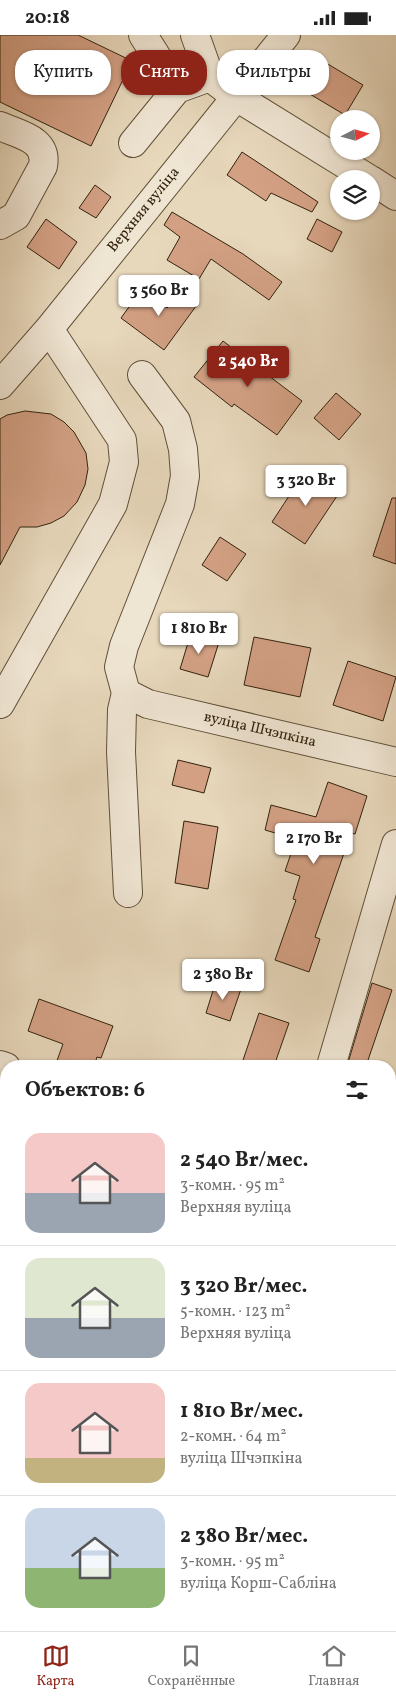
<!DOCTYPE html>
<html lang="ru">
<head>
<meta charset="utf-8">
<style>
	:root { --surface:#fff; --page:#f2f2f2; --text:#222; --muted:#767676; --line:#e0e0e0; --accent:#8f2418 }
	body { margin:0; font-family:Vollkorn,serif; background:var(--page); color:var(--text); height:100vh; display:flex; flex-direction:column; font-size:19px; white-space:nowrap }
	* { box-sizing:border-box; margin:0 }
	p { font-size:16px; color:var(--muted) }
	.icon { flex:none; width:28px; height:28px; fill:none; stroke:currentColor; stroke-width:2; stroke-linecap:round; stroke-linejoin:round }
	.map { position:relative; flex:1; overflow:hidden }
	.details { position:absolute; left:0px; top:1025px; width:396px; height:571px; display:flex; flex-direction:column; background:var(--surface); border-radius:20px 20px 0 0; box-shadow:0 1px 4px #0004 }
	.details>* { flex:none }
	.top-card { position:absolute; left:15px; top:15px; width:366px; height:45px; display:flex; gap:10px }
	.needle { width:32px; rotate:84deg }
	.fabs { position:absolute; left:330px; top:75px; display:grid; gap:10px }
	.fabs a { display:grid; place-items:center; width:50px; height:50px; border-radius:50%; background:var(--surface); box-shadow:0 1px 4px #0004; font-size:25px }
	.price { position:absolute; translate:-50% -42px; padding:0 11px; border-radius:5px; background:#fff; color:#222; font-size:16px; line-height:32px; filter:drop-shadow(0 1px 2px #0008) }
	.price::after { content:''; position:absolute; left:50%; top:30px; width:15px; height:11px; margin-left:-8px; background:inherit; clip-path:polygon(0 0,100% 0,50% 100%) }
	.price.selected { background:var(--accent); color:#fff }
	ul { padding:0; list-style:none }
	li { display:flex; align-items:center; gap:15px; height:125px; padding:0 25px }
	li+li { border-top:1px solid var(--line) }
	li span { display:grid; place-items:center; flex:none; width:140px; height:100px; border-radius:15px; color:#555 }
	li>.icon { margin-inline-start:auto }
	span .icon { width:60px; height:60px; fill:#fffc; stroke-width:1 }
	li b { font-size:21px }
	h2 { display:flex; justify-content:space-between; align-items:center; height:60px; padding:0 25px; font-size:21px }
	.chip { padding:0 18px; border-radius:20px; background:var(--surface); box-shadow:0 1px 4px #0004; font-size:18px; line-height:45px }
	.chip.selected { background:var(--accent); color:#fff }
	.status { display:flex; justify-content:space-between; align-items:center; height:35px; padding:0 25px; background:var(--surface); direction:ltr }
	.status svg { height:14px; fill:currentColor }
	.tabs { display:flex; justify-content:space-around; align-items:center; height:70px; border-top:1px solid var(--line); background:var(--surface); font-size:14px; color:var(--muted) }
	.tabs a { display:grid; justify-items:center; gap:2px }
	.tabs .selected { color:var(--accent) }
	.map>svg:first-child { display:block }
	.building { fill:#d3a084; stroke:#33230c }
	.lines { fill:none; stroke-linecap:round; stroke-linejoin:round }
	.minor-casing { stroke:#605038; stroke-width:30 }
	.major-casing { stroke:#33230c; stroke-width:30 }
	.path { stroke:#33230c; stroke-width:3; stroke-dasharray:1 2.5; stroke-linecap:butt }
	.minor { stroke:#efe5d3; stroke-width:28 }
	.major { stroke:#e7d7bb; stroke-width:28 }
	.labels { text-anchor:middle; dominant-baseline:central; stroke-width:4.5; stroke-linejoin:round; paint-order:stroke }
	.street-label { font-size:15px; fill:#33230c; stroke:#efe5d3 }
</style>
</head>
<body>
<div class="status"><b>20:18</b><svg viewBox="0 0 49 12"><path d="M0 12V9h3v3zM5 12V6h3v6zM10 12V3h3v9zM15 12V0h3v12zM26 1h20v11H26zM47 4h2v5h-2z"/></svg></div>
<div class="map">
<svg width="396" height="1596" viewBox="0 0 396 1596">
	<rect width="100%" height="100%" fill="#e7d7bb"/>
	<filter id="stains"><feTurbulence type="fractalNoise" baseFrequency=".004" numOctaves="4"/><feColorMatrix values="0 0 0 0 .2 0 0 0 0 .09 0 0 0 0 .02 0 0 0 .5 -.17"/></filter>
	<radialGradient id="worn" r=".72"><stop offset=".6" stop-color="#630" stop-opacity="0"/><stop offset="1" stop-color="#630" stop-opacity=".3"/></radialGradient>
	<path class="building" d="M0 0H78L132 26 91 111 0 67Z
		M311 19 363 50 345 80 293 49Z
		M242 117 318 167 312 177 271 158 266 166 227 140Z
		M95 150 111 162 96 183 79 173Z
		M172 177 243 219 282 247 269 265 211 224 199 244 167 225 180 202 164 190Z
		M46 184 77 207 59 234 27 212Z
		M317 184 342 197 332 217 307 204Z
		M142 254 167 273 186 254 199 267 164 315 121 283Z
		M223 306 302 366 277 400 234 369 232 372 194 342Z
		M336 358 361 379 339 405 314 383Z
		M25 376 51 379 64 387 74 397 86 418 88 434 85 450 77 467 64 481 51 488 37 492H20L0 530V384L7 380Z
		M306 435 339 458 305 509 272 487Z
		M392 463H396V529L373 521Z
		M220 502 246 519 227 546 202 530Z
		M191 598 219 607 208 642 180 634Z
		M254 602 311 613 300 662 244 650Z
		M348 626 396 642 383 686 333 670Z
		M178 725 211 733 204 758 172 750Z
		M328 747 367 761 355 799 351 798 315 902 320 904 309 937 275 925 296 865 293 864 300 841 285 836 296 804 265 795 271 770 316 782Z
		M184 786 218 792 208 854 175 848Z
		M216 946 241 954 230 986 206 978Z
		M372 948 392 955 366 1031H347Z
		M39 964 113 991 101 1023 97 1022 94 1031H55L63 1009 28 996Z
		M259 978 289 988 274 1031H241Z"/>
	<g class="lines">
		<g class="minor-casing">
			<path id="minor" d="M143 0 177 54
				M195 0 210 42 235 61 369 144
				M0 91C20 100 48 104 43 131L16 181 0 190
				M133 108 177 54 210 42
				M371 145 396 161
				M0 350 49 294 286 0
				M126 658 148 669 396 727
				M0 669 113 469 124 427 122 405 49 294
				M128 858 121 717 122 675 126 658 119 632 124 611 180 469 185 441 183 414 176 386 142 340
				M0 1030 6 1032
				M331 1031 396 809
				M390 1233 396 1235
				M390 1344 396 1342
				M390 1428 396 1430
				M170 1596V1590"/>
		</g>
		<g class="major-casing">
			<path id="major" d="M0 1207 6 1209
				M390 1324 396 1325"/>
		</g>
		<path class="path" d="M0 1173 6 1175
			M390 1292 396 1293
			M0 1550 6 1552
			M128 1590 144 1595"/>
		<use href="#minor" class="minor"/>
		<use href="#major" class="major"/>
	</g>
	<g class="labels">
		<g class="street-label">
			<text transform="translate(144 175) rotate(-51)">Верхняя вуліца</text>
			<text transform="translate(260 695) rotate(13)">вуліца Шчэпкіна</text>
		</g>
	</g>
	<rect width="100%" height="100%" filter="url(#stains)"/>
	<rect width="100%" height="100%" fill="url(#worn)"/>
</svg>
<div class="fabs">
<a><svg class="needle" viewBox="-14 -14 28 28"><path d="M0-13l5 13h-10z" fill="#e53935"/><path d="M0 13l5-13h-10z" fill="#767676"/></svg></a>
<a><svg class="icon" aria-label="layers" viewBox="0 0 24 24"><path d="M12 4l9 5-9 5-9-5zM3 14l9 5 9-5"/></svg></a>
</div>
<b class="price" style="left:159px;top:282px">3 560 Br</b>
<b class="price selected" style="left:248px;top:353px">2 540 Br</b>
<b class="price" style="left:306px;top:472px">3 320 Br</b>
<b class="price" style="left:199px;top:620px">1 810 Br</b>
<b class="price" style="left:314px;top:830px">2 170 Br</b>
<b class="price" style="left:223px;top:966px">2 380 Br</b>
<div class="top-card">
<a class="chip">Купить</a>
<a class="chip selected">Снять</a>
<a class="chip">Фильтры</a>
</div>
<section class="details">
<h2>Объектов: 6<svg class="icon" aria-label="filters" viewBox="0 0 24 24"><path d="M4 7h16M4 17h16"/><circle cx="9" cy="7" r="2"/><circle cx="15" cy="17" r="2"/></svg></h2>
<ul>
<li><span style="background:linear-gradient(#f6c9c9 60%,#9aa5b1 0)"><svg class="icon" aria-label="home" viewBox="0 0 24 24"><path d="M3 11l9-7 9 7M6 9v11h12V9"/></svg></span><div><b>2 540 Br/мес.</b><p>3-комн. · 95 m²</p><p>Верхняя вуліца</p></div></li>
<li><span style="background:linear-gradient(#dfe7d0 60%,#9aa5b1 0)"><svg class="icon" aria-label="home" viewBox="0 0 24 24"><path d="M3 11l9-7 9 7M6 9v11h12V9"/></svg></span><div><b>3 320 Br/мес.</b><p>5-комн. · 123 m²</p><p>Верхняя вуліца</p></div></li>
<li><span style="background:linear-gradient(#f6c9c9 75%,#c2b280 0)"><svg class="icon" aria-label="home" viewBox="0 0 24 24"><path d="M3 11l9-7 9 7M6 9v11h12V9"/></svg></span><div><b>1 810 Br/мес.</b><p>2-комн. · 64 m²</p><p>вуліца Шчэпкіна</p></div></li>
<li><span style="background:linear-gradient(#c9d6e8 60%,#8fb573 0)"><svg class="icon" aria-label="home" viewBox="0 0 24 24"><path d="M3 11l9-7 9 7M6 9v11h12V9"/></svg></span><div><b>2 380 Br/мес.</b><p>3-комн. · 95 m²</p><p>вуліца Корш-Сабліна</p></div></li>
</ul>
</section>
</div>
<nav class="tabs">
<a class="selected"><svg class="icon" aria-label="map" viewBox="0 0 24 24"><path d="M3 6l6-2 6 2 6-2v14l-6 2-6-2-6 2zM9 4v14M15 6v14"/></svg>Карта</a>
<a><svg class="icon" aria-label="saved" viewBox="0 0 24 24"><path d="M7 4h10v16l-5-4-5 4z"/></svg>Сохранённые</a>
<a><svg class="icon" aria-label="home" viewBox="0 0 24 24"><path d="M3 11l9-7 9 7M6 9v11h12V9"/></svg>Главная</a>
</nav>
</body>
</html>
